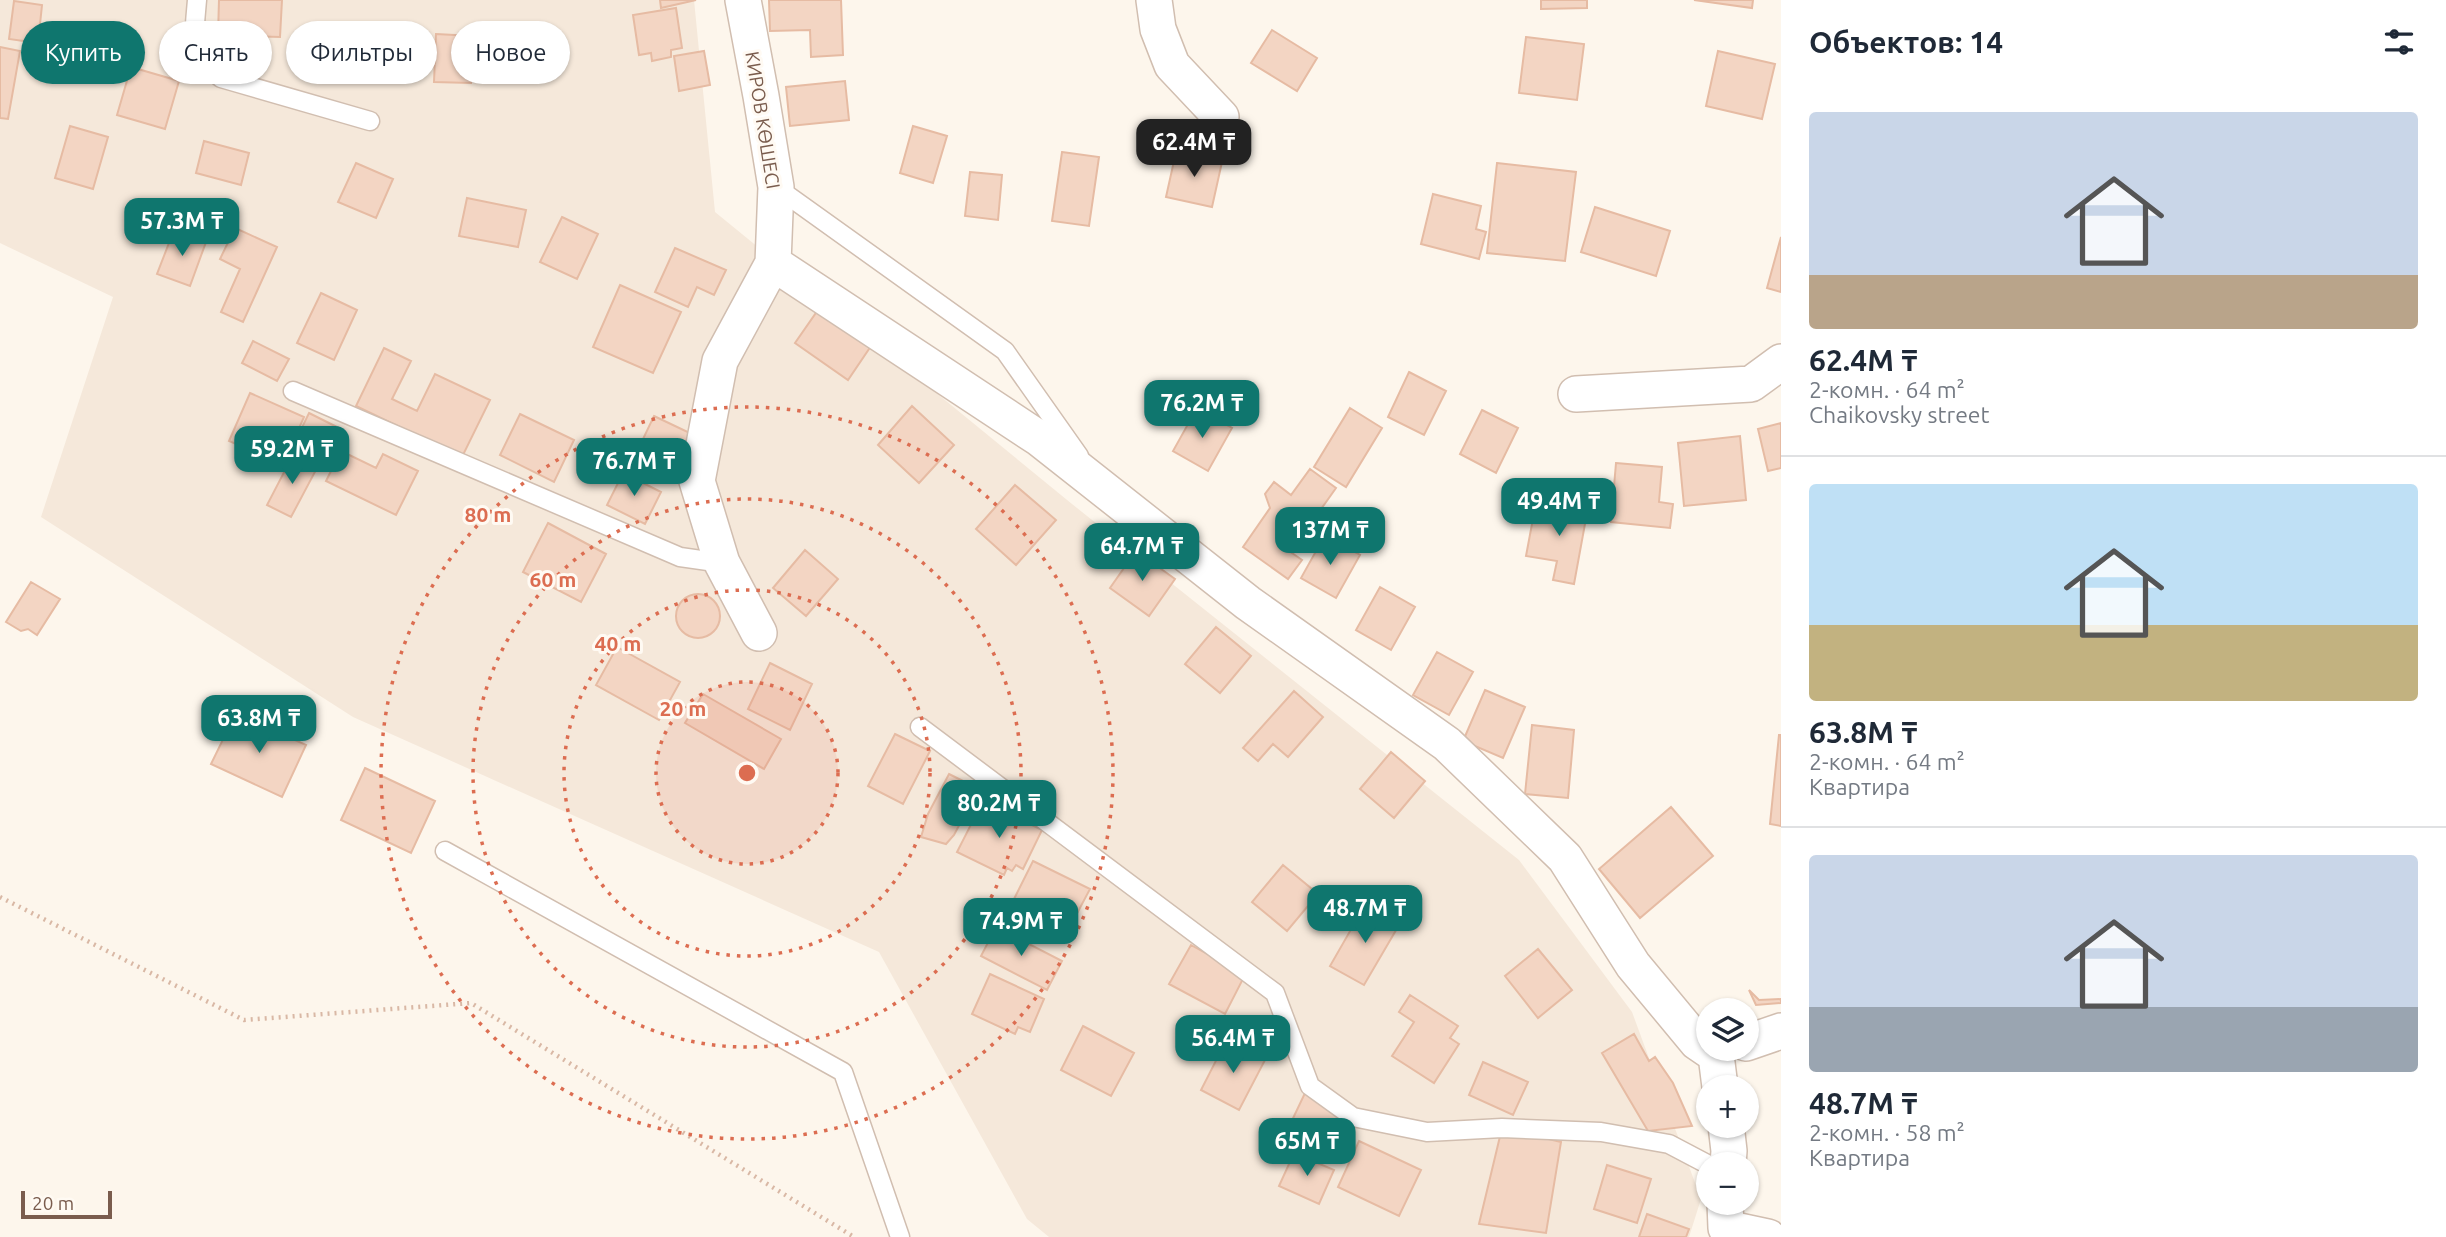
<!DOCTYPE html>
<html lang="ru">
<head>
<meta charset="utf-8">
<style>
	:root { --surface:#fff; --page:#f2f2f3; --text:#1f2937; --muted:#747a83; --line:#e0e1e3; --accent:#0f766e }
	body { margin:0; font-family:Ubuntu,sans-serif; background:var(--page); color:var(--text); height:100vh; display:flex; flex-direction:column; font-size:26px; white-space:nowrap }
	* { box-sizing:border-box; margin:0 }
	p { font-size:23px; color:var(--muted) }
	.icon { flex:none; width:38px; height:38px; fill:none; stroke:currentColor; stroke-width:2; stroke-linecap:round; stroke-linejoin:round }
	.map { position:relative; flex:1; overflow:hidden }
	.panel { display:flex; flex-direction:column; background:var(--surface); width:665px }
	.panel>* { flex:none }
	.top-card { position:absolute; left:21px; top:21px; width:665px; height:63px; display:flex; gap:14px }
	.fabs { position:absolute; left:1696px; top:998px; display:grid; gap:14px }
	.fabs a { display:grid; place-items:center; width:63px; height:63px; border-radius:50%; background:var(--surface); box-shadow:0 2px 5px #0004; font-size:35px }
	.scale { position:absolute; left:21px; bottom:18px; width:91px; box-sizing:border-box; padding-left:7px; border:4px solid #7a5c4d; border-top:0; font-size:19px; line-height:24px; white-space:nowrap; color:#7a5c4d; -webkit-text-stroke:5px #fffaf3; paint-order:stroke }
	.price { position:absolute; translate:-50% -60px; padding:0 16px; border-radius:14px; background:var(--accent); color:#fff; font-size:23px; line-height:46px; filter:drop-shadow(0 2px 4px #0008) }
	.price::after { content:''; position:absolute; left:50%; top:42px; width:21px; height:16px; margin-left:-10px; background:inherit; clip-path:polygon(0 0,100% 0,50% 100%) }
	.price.active { background:#222; color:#fff }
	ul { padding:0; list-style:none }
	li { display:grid; align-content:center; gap:14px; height:371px; padding:0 28px }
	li+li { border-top:2px solid var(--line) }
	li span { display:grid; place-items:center; height:217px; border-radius:7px; color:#555 }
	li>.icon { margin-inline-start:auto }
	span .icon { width:126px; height:126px; fill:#fffc; stroke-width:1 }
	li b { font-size:30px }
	h2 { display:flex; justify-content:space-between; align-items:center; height:84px; padding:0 28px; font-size:30px }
	.chip { padding:0 24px; border-radius:32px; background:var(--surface); box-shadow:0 2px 5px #0004; font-size:24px; line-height:63px }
	.chip.active { background:var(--accent); color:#fff }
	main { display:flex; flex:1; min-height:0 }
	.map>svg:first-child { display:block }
	.residential { fill:#f5e8da }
	.building { fill:#f3d5c3; stroke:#e6bba3; stroke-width:2 }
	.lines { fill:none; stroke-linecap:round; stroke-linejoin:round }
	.service-casing { stroke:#d1beb0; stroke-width:21 }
	.minor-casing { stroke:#d1beb0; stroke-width:38 }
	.path { stroke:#d9b8a5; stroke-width:4.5; stroke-dasharray:2 5; stroke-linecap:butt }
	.service { stroke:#fff; stroke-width:18 }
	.minor { stroke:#fff; stroke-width:35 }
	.ring { fill:none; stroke:#dc6d51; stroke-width:3.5; stroke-dasharray:3.5 7 }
	.labels { text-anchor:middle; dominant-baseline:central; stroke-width:6; stroke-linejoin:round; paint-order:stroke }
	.street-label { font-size:19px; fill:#7a5c4d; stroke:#fffaf3 }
	.centre { fill:#dc6d51; stroke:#fffaf3; stroke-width:3.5 }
	.ring-label { font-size:21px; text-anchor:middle; font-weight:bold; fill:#dc6d51; stroke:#fffaf3; stroke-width:6; stroke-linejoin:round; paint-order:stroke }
</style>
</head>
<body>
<main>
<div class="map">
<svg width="1781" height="1237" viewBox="0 0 1781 1237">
	<rect width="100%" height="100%" fill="#fdf6ec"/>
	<path class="residential" d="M0 0H694L715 212 1072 504 1519 860 1632 1012 1701 1199 1689 1237H1049L1027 1219 879 952 353 717 41 517 113 297 0 243Z"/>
	<path class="building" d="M219 0H282L280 37 218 35Z
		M660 0H696L661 8Z
		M769 0H841L843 55 811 57 810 30 770 31Z
		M1541 0H1587V8L1541 9Z
		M1694 0H1753L1752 8Z
		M14 1 42 5 38 43 9 39Z
		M676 8 682 48 671 50V57L652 61 651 53 639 55 633 15Z
		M1272 30 1317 58 1297 91 1251 63Z
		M436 34 473 36 471 83 434 82Z
		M1526 37 1584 44 1577 100 1519 93Z
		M0 47 20 51 8 119 0 118Z
		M704 51 710 85 679 91 674 56Z
		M1718 51 1775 64 1762 119 1706 106Z
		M131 67 179 81 165 129 117 115Z
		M845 81 849 120 790 126 786 87Z
		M70 126 108 137 93 189 55 178Z
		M913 126 947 136 933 183 900 173Z
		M204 141 249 153 241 185 196 173Z
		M1062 152 1099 157 1089 226 1052 221Z
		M1176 152 1222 162 1212 207 1166 197Z
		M356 163 393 179 376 218 338 202Z
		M1497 163 1576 172 1565 261 1487 253Z
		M970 172 1002 175 998 220 965 216Z
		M1433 194 1481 206 1476 229 1486 232 1479 259 1421 244Z
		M467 198 526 210 518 247 459 236Z
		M1595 207 1670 231 1656 276 1581 252Z
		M562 217 598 234 577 279 540 262Z
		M235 228 277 247 243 322 221 312 240 269 220 259Z
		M174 230 206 242 190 286 157 274Z
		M1781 237V292L1767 288Z
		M675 248 726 270 714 295 697 287 688 307 655 292Z
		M620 285 681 312 653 373 593 347Z
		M321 293 357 310 334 360 297 343Z
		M818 310 871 346 848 380 795 343Z
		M253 341 289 359 277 381 242 363Z
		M384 348 411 361 392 399 417 411 435 374 490 400 462 457 356 406Z
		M1409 372 1446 391 1424 435 1388 417Z
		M250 393 304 417 283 464 229 441Z
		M912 406 954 445 919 483 878 445Z
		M1197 408 1232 428 1208 471 1173 451Z
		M1350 408 1382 428 1346 487 1314 467Z
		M1482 410 1518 428 1496 473 1460 454Z
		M309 413 339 428 321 462 292 448Z
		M520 414 574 440 554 482 500 455Z
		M654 416 694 435 672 481 632 462Z
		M1781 423V468L1768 471 1758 429Z
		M1740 436 1746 500 1684 506 1678 443Z
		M341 451 376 468 383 454 418 471 396 515 326 481Z
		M293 455 317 468 291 517 267 505Z
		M1616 463 1662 467 1659 502 1673 504 1670 528 1611 522Z
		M1310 469 1336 488 1309 526 1297 518 1279 544 1302 560 1288 579 1243 547 1270 508 1265 494 1274 482 1291 495Z
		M623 473 661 492 645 524 607 505Z
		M1015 485 1056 520 1016 565 976 529Z
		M1570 499 1589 502 1574 584 1553 580 1557 561 1526 556 1535 508 1568 513Z
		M548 523 606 554 581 602 523 572Z
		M1325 535 1360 555 1336 598 1301 578Z
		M805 550 838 579 806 616 773 588Z
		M1136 551 1175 579 1149 616 1110 588Z
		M31 582 60 599 37 635 28 629 21 631 6 622Z
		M1380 587 1415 607 1391 650 1356 630Z
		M676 616a22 22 0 1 1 44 0a22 22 0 1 1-44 0Z
		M1216 627 1251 656 1220 693 1185 664Z
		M617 647 680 682 659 720 596 685Z
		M1437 652 1473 672 1449 715 1413 695Z
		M770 663 812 684 790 730 748 709Z
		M1485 690 1525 707 1503 758 1463 741Z
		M1294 691 1323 717 1288 757 1273 744 1258 761 1243 748Z
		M703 694 781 739 764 769 685 723Z
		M236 713 306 745 282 797 211 764Z
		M1532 725 1574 730 1568 798 1525 794Z
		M895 734 930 751 903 804 868 786Z
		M1779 735H1781V826L1770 824Z
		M1391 752 1425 781 1394 818 1360 789Z
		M365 768 435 801 411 853 341 820Z
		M949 774 969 784 954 814 963 818 954 835 946 844 921 837 928 814Z
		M983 801 1042 830 1023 869 1016 865 1012 871 1007 868 1004 875 957 852Z
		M1671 807 1713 856 1640 918 1599 869Z
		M1033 861 1090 889 1073 921 1062 916 1057 925 1012 903Z
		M1283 865 1318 894 1287 931 1252 902Z
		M1365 905 1399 925 1364 985 1330 966Z
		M996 927 1062 961 1047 990 981 956Z
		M1191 945 1245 975 1225 1014 1169 984Z
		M1538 949 1572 990 1538 1018 1505 976Z
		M990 974 1044 999 1030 1032 1018 1027 1015 1034 972 1014Z
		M1749 990 1759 1000 1781 999V1003L1756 1005Z
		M1410 995 1458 1026 1450 1038 1459 1044 1434 1083 1392 1056 1414 1022 1399 1012Z
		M1083 1026 1134 1053 1111 1096 1061 1070Z
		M1634 1034 1649 1061 1655 1057 1673 1083 1692 1126 1648 1131 1602 1053Z
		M1226 1041 1265 1060 1239 1110 1201 1090Z
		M1483 1062 1528 1082 1513 1115 1469 1095Z
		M1305 1093 1341 1109 1322 1149 1286 1133Z
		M1502 1128 1561 1142 1546 1233 1479 1224Z
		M1359 1141 1421 1170 1399 1216 1338 1187Z
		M1294 1153 1334 1170 1319 1204 1279 1186Z
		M1607 1165 1651 1179 1637 1223 1594 1209Z
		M1647 1214 1689 1229 1686 1237H1639Z"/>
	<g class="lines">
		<g class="service-casing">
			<path id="service" d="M197 0C194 37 189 53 221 78L370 121
				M776 187 1005 351 1079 456
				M293 391 680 557 722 563
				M920 727 1275 993 1310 1086 1353 1117 1427 1132 1502 1128 1601 1132 1669 1144 1707 1164 1708 1167
				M445 851 843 1072 900 1237"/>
		</g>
		<g class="minor-casing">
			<path id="minor" d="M743 0 761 96 776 187 773 263 720 361 697 481 722 563 759 633
				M1154 0 1158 29 1172 65 1221 117
				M773 263 1040 439 1248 603 1447 744 1565 858 1633 965 1697 1042 1716 1055 1720 1087
				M1576 394 1751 384 1781 362
				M1746 1043 1781 1031
				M1726 1125 1729 1151 1728 1164
				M1725 1202 1726 1228 1768 1237"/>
		</g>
		<path class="path" d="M0 897 244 1020 471 1003 854 1237"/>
		<use href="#service" class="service"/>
		<use href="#minor" class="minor"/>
	</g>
	<circle cx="747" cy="773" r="91" fill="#dc6d51" fill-opacity=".12"/>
	<g class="ring">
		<circle cx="747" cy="773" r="91"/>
		<circle cx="747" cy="773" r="183"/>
		<circle cx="747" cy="773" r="274"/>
		<circle cx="747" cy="773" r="366"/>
	</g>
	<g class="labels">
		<g class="street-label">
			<text transform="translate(763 120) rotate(81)">КИРОВ КӨШЕСІ</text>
		</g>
	</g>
	<circle cx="747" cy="773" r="10" class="centre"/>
	<g class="ring-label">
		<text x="488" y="522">80 m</text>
		<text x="553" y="587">60 m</text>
		<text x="618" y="651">40 m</text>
		<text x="683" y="716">20 m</text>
	</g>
</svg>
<div class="fabs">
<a><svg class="icon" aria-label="layers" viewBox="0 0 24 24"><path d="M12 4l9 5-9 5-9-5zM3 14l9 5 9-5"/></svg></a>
<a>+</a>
<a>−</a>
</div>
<div class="scale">20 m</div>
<b class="price active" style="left:1194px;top:179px">62.4M ₸</b>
<b class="price" style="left:182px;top:258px">57.3M ₸</b>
<b class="price" style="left:1202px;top:440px">76.2M ₸</b>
<b class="price" style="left:292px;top:486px">59.2M ₸</b>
<b class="price" style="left:634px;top:498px">76.7M ₸</b>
<b class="price" style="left:1559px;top:538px">49.4M ₸</b>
<b class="price" style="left:1330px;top:567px">137M ₸</b>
<b class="price" style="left:1142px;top:583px">64.7M ₸</b>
<b class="price" style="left:259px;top:755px">63.8M ₸</b>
<b class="price" style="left:999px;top:840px">80.2M ₸</b>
<b class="price" style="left:1365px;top:945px">48.7M ₸</b>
<b class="price" style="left:1021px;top:958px">74.9M ₸</b>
<b class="price" style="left:1233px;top:1075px">56.4M ₸</b>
<b class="price" style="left:1307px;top:1178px">65M ₸</b>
<div class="top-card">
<a class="chip active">Купить</a>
<a class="chip">Снять</a>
<a class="chip">Фильтры</a>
<a class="chip">Новое</a>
</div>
</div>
<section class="panel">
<h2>Объектов: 14<svg class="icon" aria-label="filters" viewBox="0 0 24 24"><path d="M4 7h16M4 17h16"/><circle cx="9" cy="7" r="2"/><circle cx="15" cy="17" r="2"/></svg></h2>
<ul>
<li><span style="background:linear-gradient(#c9d6e8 75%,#b9a48a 0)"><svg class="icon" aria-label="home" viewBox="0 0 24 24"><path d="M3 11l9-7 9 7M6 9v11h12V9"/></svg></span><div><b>62.4M ₸</b><p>2-комн. · 64 m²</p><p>Chaikovsky street</p></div></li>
<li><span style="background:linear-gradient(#bfe0f5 65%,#c2b280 0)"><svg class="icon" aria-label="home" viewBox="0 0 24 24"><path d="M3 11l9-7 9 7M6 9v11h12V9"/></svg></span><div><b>63.8M ₸</b><p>2-комн. · 64 m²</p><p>Квартира</p></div></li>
<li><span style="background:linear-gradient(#c9d6e8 70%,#9aa5b1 0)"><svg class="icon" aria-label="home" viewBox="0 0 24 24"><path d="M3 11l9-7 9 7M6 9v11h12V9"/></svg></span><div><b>48.7M ₸</b><p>2-комн. · 58 m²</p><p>Квартира</p></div></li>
</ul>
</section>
</main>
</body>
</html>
